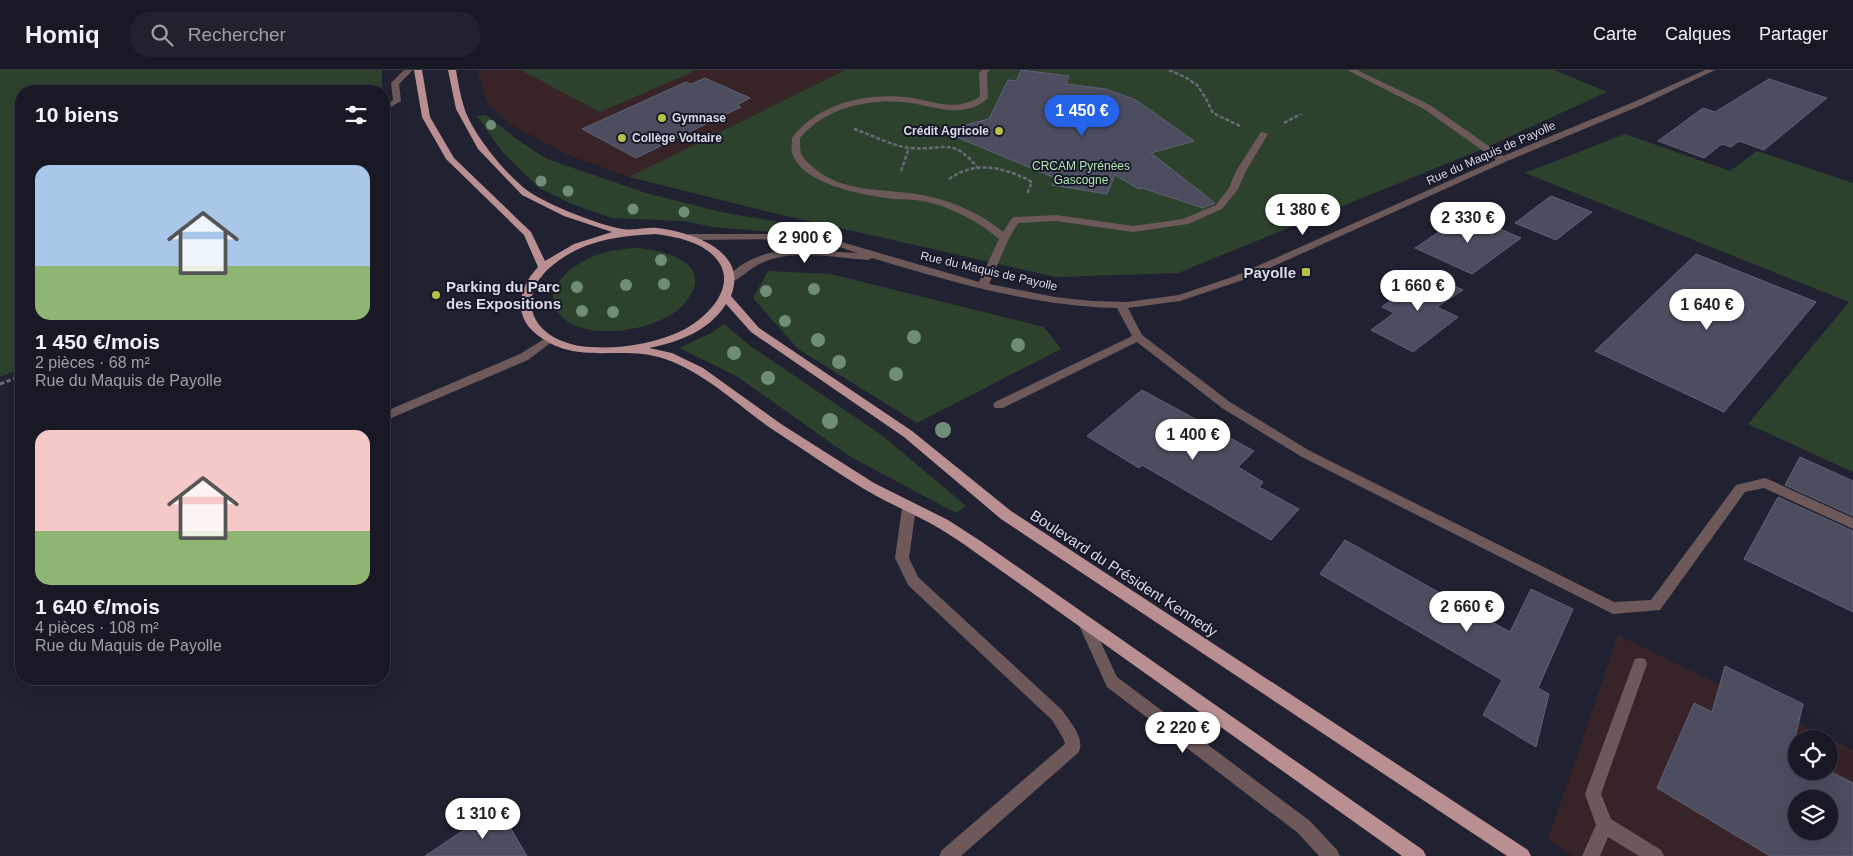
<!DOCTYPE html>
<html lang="fr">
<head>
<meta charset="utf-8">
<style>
	:root { --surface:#181925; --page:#21222d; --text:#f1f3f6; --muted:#9fa0a7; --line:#363842; --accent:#2563eb }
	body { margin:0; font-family:Helvetica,sans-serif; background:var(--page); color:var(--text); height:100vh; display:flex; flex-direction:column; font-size:19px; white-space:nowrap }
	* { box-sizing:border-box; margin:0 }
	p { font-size:16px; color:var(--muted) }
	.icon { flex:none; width:28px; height:28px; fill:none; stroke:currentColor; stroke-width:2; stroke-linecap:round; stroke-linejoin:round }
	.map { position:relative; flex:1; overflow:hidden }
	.sheet { position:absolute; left:15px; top:15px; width:375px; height:600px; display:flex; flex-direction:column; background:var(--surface); border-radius:20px; box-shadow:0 5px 20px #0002,0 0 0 1px var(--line) }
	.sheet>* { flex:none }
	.fabs { position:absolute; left:1788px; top:660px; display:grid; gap:10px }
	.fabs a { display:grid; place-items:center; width:50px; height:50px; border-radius:50%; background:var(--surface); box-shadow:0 5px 20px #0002,0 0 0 1px var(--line); font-size:25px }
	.price { position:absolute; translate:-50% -42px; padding:0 11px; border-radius:18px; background:#fff; color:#222; font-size:16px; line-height:32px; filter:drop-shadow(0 1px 2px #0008) }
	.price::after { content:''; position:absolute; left:50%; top:30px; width:15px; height:11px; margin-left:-8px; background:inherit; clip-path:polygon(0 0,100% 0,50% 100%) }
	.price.selected { background:var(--accent); color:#fff }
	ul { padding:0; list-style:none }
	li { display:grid; align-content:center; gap:10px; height:265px; padding:0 20px }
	li span { display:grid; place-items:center; height:155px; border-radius:15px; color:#555 }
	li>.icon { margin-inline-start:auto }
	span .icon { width:90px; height:90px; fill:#fffc; stroke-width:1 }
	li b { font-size:21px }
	h2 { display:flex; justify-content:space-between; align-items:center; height:60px; padding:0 20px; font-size:21px }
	header { display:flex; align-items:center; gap:30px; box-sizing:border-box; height:70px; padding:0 25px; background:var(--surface); border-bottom:1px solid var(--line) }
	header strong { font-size:24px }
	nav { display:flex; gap:28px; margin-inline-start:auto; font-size:18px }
	.search { width:350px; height:45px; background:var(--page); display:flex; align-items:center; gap:12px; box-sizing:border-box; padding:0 18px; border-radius:20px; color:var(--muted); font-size:19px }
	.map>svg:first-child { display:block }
	.commercial { fill:#372429; fill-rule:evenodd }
	.education { fill:#382426 }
	.green { fill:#2d422d }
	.building { fill:#4c4e60; stroke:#606275; fill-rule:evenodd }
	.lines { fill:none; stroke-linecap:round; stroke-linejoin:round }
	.path-far1 { stroke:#6a6b79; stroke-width:2.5; stroke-dasharray:4 2; stroke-linecap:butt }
	.path { stroke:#6a6b79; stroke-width:3; stroke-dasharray:4.5 2.5; stroke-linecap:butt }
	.minor { fill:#6e595a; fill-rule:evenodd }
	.major { fill:#b98f91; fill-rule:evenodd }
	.tree { fill:#708d77 }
	.poi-dot { fill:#b6c149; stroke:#171827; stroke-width:2 }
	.labels { text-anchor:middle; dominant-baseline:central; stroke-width:4; stroke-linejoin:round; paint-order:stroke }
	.far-poi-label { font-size:12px; font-weight:bold; fill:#dadbe6; stroke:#171827; text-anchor:start }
	.far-street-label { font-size:12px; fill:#dadbe6; stroke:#171827 }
	.far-park-label { font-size:12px; fill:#b2e6b0; stroke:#171827 }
	.poi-label { font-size:15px; font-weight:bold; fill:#dadbe6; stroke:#171827; text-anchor:end }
	.street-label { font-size:15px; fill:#dadbe6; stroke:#171827 }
</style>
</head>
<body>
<header>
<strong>Homiq</strong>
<div class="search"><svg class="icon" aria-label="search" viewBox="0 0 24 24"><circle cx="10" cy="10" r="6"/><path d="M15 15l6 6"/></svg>Rechercher</div>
<nav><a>Carte</a><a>Calques</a><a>Partager</a></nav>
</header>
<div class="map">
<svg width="1853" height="786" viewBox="0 0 1853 786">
	<rect width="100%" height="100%" fill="#202131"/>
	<path class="commercial" d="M1618 565 1853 680V786H1573L1548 770ZM1796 669H1829V701H1796ZM1796 729H1829V761H1796Z"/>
	<path class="education" d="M477 0H845L629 107 566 84 508 53 487 32Z"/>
	<path class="green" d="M0 0H382V18L370 21H21V299L0 307Z
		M520 0H697L600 42Z
		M845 0H1554L1607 22 1485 78 1178 203 1056 207 769 142 629 107Z
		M486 45 518 70 547 89 646 123 721 142 806 157 794 161 772 162 713 157 683 151 611 148 572 134 539 118 503 83 477 46Z
		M1625 64 1730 101 1757 81 1853 113V402L1748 354 1849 232 1525 103Z
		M635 178C670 180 721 197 680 238 656 261 584 273 560 245 538 220 573 194 594 186 607 181 621 179 635 178Z
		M768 201 831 204 1044 257 1061 279 917 353 798 279 753 228Z
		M724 254 749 275 883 366 966 436 956 443 849 386 738 307 679 278 711 263Z"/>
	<path class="building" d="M1021 0 1069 6 1066 14 1106 19 1136 30 1194 71 1151 83 1215 133 1203 138 1142 118 1139 119 1115 105 1107 124 1052 115 1055 108 942 61 989 49 1008 10 1016 11Z
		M705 8 750 28 737 35 741 37 636 88 582 59 686 12 691 14Z
		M1769 9 1827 28 1764 80 1739 71 1731 77 1722 74 1704 88 1658 71 1703 38 1715 42Z
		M1551 126 1592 142 1556 170 1515 153Z
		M1466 144 1521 168 1472 204 1415 178Z
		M1696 184 1816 232 1724 342 1595 281Z
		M1426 202 1463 220 1437 237 1458 247 1413 282 1371 260 1394 243 1382 237Z
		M1142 320 1254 381 1238 397 1263 412 1259 417 1299 439 1271 470 1142 395 1139 398 1087 366Z
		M1800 387 1853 411V446L1785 415Z
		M1778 427 1853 461V542L1744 489Z
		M1345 470 1510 562 1531 519 1573 539 1538 618 1549 624 1536 677 1483 645 1502 610 1320 504Z
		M1725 596 1803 634 1796 664V701H1829L1853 713V786H1770L1657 718 1694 633 1712 642ZM1796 729H1829V761H1796Z
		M498 737 527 786H425Z"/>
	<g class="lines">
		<path class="path-far1" d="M1169 0 1185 7 1197 15 1205 27 1213 43 1240 56
			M1284 53 1301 44
			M854 59C869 64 895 77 910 78 943 81 952 66 977 97
			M901 101 909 78
			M949 109C976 90 1004 97 1032 112L1027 124"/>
		<path class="path" d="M0 314 21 306"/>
		<path class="minor" d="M404 0H413L399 14 401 31 384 41V36L393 30 391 13Z
			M982 0H990L987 3 988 28C964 51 932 35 904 32 866 29 825 38 800 68 800 73 800 79 801 84 804 89 809 94 814 98 847 126 892 117 931 127 957 133 983 145 1003 162L1012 148 1015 147 1056 145 1133 156 1183 149 1216 135 1229 118 1236 101 1261 62 1268 64 1246 101 1238 119 1222 139 1188 154 1133 162 1056 151 1018 153 1009 168 989 214 1055 227 1092 231 1127 232 1179 225 1235 206 1496 90 1424 39 1347 0H1357L1430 35 1503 86 1636 31 1705 0H1715L1642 35 1505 92 1243 210 1180 231 1128 238 1142 265 1230 332 1310 381 1614 532 1651 530 1736 415 1765 408 1770 410 1853 448V459L1764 418 1745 422 1660 540 1613 544 1302 387 1222 338 1137 272 1003 338H995L993 335 995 332 1132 266 1117 238C1033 236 952 212 872 188L868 190C835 188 795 179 764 192 752 196 741 209 731 212L726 209C758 170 814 181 857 183L825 172 806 169 689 170 684 167 689 164H814L979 212 999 169C978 151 954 139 928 132 916 129 905 130 894 129 865 125 803 116 792 83 791 79 792 73 792 68 819 32 870 22 913 28 940 33 954 41 980 27L979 3Z
			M549 266 553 267 555 269 553 271 528 290 384 351V342L520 284Z
			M909 433 914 435 916 438 909 488 918 507 1062 640C1070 652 1085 667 1079 682L961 786H939L942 780 1065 674 1063 668 1052 650 908 515 895 488 902 438 904 435Z
			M1084 545 1089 547 1117 607 1310 751 1337 780 1340 786H1319L1298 763 1107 617 1077 551 1079 547Z
			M1640 588 1645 589 1647 594 1601 724 1611 749 1661 780 1664 786H1639L1608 767 1600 786H1582L1596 755 1585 724 1633 594 1635 589Z"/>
		<path class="major" d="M414 0H422L430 47 454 88 531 162 545 191 574 174 612 162 564 146 522 125 478 79 456 39 448 0H456C458 12 460 25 464 37 471 62 507 106 528 121 546 134 601 156 623 159 634 161 646 157 657 158 692 162 749 181 731 226L759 258 912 361 1011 441 1528 780 1531 786H1507L1001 449 904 367 751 262 726 234C709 261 679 272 649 278L672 283 703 298 781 354 874 413 948 450 982 472 1423 780 1426 786H1402L972 480C961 472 949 464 937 457 913 443 887 433 864 419 836 402 809 383 781 365 743 341 709 304 665 289 620 273 577 298 535 263 512 244 520 216 538 197L524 165 446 89 422 47ZM655 164C671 166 688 169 702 177 746 203 716 243 683 260 655 274 620 279 590 277 529 273 508 222 564 187 592 169 623 166 655 164Z"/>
	</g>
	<g class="tree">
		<circle cx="491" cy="55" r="5"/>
		<circle cx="541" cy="111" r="5.5"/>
		<circle cx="568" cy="121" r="5.5"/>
		<circle cx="633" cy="139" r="5.5"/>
		<circle cx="684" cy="142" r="5.5"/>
		<circle cx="661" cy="190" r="6"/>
		<circle cx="664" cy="214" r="6"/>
		<circle cx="626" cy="215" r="6"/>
		<circle cx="577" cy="217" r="6"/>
		<circle cx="814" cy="219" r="6"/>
		<circle cx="766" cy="221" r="6"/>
		<circle cx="582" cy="241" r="6"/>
		<circle cx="613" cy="242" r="6"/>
		<circle cx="785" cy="251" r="6"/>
		<circle cx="914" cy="267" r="7"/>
		<circle cx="818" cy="270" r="7"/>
		<circle cx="1018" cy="275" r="7"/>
		<circle cx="734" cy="283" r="7"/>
		<circle cx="839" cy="292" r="7"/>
		<circle cx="896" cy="304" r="7"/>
		<circle cx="768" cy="308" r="7"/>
		<circle cx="830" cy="351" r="8"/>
		<circle cx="943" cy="360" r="8"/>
	</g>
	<g class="poi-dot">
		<circle cx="662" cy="48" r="5"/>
		<circle cx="999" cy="61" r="5"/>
		<circle cx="622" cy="68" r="5"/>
		<rect x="1301" y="197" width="10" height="10" rx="2.5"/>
		<circle cx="436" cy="225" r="5"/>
	</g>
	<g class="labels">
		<g class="far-poi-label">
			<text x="672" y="48">Gymnase</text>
			<text x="989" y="61" text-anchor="end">Crédit Agricole</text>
			<text x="632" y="68">Collège Voltaire</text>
		</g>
		<g class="far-street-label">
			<text transform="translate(1491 83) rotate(-24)">Rue du Maquis de Payolle</text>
			<text transform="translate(989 201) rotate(13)">Rue du Maquis de Payolle</text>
		</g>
		<g class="far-park-label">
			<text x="1081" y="96">CRCAM Pyrénées<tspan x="1081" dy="14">Gascogne</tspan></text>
		</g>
		<g class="poi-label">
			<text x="1296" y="202">Payolle</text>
			<text x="446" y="216" text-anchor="start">Parking du Parc<tspan x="446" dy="17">des Expositions</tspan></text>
		</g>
		<g class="street-label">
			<text transform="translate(1124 503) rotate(33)">Boulevard du Président Kennedy</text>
		</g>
	</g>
</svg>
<div class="fabs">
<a><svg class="icon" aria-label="locate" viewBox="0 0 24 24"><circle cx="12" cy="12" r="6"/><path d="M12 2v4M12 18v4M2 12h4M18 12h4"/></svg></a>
<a><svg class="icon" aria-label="layers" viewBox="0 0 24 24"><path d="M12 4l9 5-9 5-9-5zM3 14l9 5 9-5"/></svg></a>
</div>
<b class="price selected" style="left:1082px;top:67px">1 450 €</b>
<b class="price" style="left:1303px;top:166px">1 380 €</b>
<b class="price" style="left:1468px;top:174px">2 330 €</b>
<b class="price" style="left:805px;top:194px">2 900 €</b>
<b class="price" style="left:1418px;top:242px">1 660 €</b>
<b class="price" style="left:1707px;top:261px">1 640 €</b>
<b class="price" style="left:1193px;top:391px">1 400 €</b>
<b class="price" style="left:1467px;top:563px">2 660 €</b>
<b class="price" style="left:1183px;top:684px">2 220 €</b>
<b class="price" style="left:483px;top:770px">1 310 €</b>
<section class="sheet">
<h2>10 biens<svg class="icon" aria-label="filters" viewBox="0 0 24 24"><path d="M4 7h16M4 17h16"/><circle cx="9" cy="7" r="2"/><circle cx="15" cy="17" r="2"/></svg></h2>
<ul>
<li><span style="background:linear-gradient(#a9c7e8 65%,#8fb573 0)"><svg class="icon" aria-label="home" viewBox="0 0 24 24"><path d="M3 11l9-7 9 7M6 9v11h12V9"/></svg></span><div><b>1 450 €/mois</b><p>2 pièces · 68 m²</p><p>Rue du Maquis de Payolle</p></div></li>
<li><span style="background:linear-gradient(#f6c9c9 65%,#8fb573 0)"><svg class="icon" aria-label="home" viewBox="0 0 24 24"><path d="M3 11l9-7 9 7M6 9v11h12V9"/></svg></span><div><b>1 640 €/mois</b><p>4 pièces · 108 m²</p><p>Rue du Maquis de Payolle</p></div></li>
</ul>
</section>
</div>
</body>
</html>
